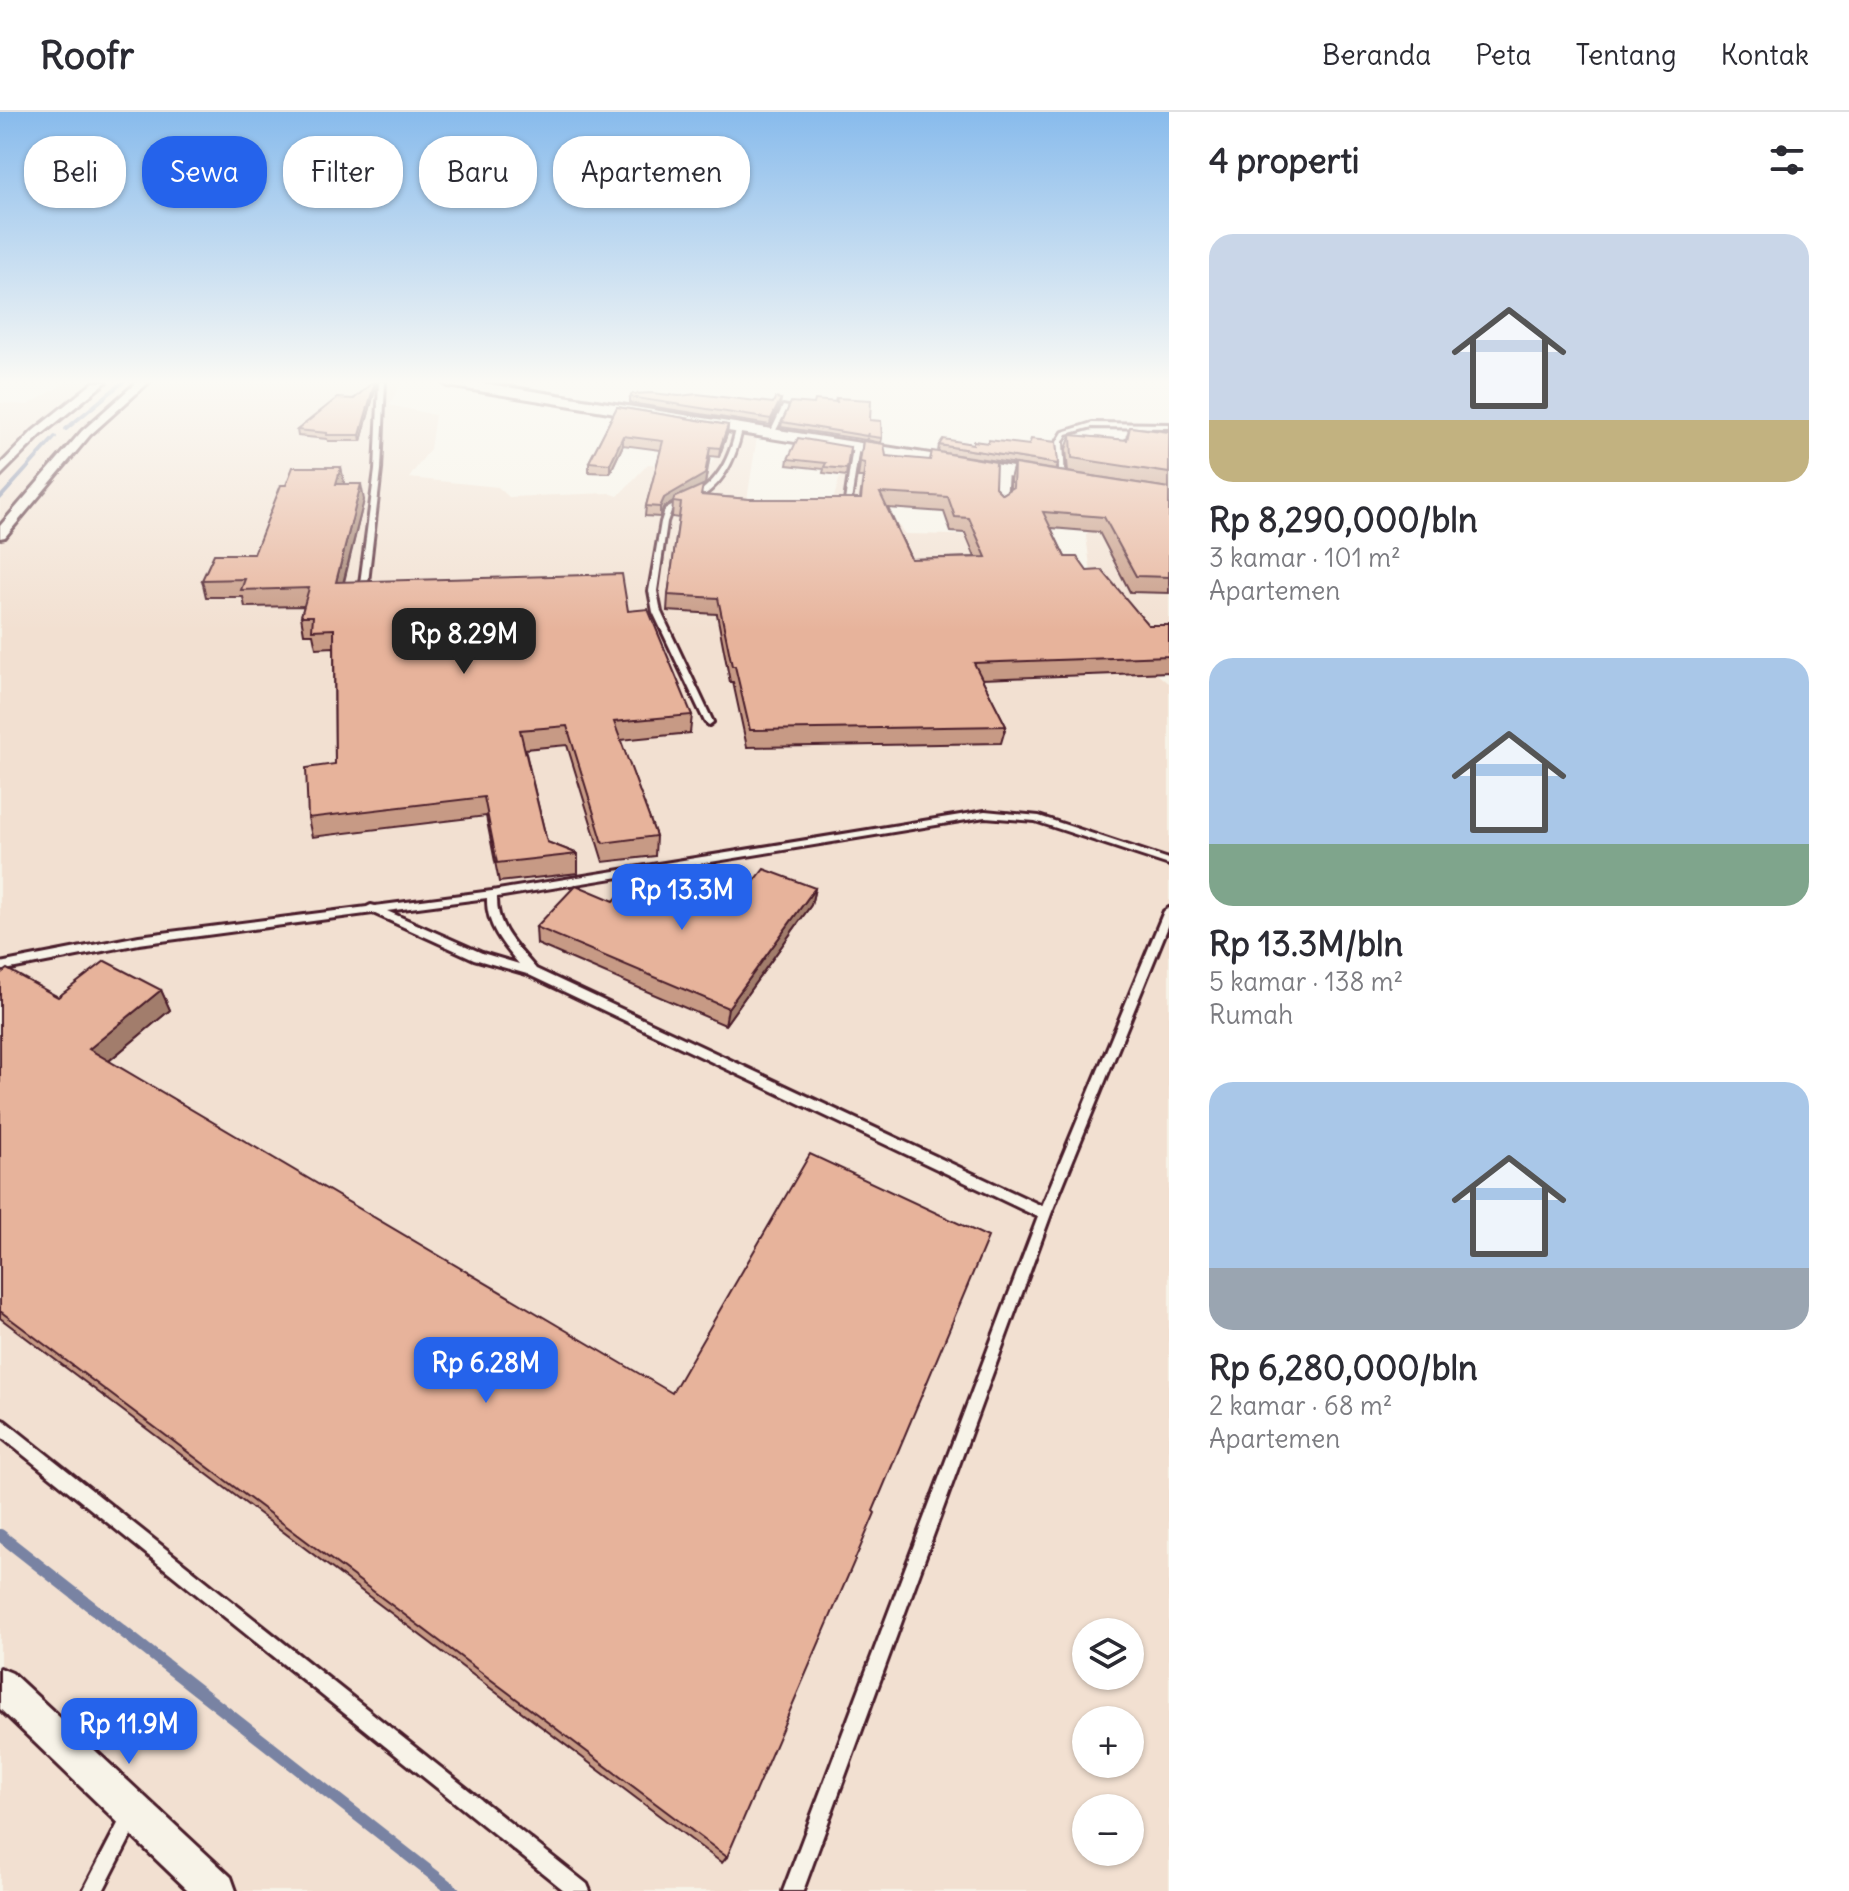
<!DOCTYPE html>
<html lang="id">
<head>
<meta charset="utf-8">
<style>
	:root { --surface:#fff; --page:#f7f7f7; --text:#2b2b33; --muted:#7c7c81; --line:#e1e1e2; --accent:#2563eb }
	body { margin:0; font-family:Delius,sans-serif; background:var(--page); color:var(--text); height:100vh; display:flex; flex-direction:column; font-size:30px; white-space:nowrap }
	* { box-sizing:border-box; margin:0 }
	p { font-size:26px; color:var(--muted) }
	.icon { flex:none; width:44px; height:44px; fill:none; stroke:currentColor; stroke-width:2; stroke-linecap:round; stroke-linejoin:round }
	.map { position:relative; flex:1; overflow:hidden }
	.side { display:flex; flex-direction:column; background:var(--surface); width:680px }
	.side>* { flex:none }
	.hud { position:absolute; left:24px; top:24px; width:760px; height:72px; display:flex; gap:16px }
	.controls { position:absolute; left:1072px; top:1506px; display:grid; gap:16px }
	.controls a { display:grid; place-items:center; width:72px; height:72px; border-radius:50%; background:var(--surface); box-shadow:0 2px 6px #0004; font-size:40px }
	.price { position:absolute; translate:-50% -68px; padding:0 18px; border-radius:16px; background:var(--accent); color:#fff; font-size:26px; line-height:52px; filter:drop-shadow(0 2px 4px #0008) }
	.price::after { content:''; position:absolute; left:50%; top:48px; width:24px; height:18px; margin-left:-12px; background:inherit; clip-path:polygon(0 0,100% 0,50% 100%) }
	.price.active { background:#222; color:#fff }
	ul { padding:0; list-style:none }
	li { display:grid; align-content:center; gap:16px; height:424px; padding:0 40px }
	li span { display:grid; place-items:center; height:248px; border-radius:24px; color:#555 }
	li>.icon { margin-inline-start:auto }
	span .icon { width:144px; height:144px; fill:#fffc; stroke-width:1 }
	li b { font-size:34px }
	h2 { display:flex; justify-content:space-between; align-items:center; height:96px; padding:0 40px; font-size:34px }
	.pill { padding:0 28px; border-radius:32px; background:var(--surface); box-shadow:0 2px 6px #0004; font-size:28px; line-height:72px }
	.pill.active { background:var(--accent); color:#fff }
	header { display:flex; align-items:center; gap:48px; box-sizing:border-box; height:112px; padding:0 40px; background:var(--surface); border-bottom:2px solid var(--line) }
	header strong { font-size:38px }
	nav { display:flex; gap:44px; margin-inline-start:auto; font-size:28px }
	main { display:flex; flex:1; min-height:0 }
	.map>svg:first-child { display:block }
	.built { fill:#f2e0d1; fill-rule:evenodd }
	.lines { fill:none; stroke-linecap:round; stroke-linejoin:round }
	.stream-far1 { stroke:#7983a3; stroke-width:4 }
	.stream { stroke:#7983a3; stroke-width:12 }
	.service-casing { stroke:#4a1f2b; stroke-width:6 }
	.minor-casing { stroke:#4a1f2b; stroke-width:6 }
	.tertiary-casing { stroke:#4a1f2b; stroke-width:6 }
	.service { fill:#f7f3e8; fill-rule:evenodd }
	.minor { fill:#f7f3e8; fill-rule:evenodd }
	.tertiary { fill:#f7f3e8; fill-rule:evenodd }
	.wall { fill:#c79a85; stroke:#4a1f2b; stroke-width:2; fill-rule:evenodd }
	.shaded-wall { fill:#a27d6c; stroke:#4a1f2b; stroke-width:2 }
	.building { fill:#e7b39b; stroke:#4a1f2b; stroke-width:2; fill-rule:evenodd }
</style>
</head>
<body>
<header>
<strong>Roofr</strong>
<nav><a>Beranda</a><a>Peta</a><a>Tentang</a><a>Kontak</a></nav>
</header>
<main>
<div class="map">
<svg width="1169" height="1779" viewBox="0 0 1169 1779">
	<rect width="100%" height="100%" fill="#f7f3e8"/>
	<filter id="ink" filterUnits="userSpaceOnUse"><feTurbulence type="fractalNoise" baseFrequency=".0125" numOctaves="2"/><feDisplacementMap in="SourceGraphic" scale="16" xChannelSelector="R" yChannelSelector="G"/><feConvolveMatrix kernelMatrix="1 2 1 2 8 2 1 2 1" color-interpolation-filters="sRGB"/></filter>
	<g filter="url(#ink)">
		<path class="built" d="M67 270H402L389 293 435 303 430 337 409 366 498 375 509 385 609 381 618 384 648 352 707 358 729 321 757 325 746 394 832 392 849 334 883 340 885 396 905 422 1010 424 1091 461 1086 424 1106 378 1169 424V560L1156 561 1169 572V1779H0V291L28 293ZM1086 1520H1130V1564H1086ZM1086 1608H1130V1652H1086ZM1086 1696H1130V1740H1086Z"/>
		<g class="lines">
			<path class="stream-far1" d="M66 317 123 270
				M0 386 55 325"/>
			<path class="stream" d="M0 1423 454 1779"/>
			<g class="service-casing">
				<path id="service" d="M379 270H385L381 358 367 479 363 481 359 479 375 358Z
					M783 294 788 295 774 322 769 323Z
					M1092 311 1169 312V316L1092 315 1067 322 1063 330 1065 368 1060 369 1057 330 1063 320Z
					M739 315 742 317C736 347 723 375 694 389 687 393 678 395 671 399L667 410 657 479 661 500 713 610 709 613 705 610 653 500 649 479 661 410 665 398C673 392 684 390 693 384 719 369 730 345 736 317Z
					M856 333 859 335 850 396 847 398 844 396 853 335Z
					M985 699 1039 704 1169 747V753L1035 709 985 705 497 785C496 816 517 834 536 857L1042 1094 1164 799 1169 796V812L1051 1102 803 1779H783L1038 1105 527 862 474 847 373 801 139 832 0 859V851L139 824 367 795 371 793 375 794 492 779ZM487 786C486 813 503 833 519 852L482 841 387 799Z
					M0 1307 5 1309 587 1772 590 1779H565L0 1324Z
					M132 1696 139 1698 141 1705 103 1779H83L125 1698Z"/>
			</g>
			<g class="minor-casing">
				<path id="minor" d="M94 270H106L41 323 0 364V353L33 319Z
					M137 270H149L90 323 5 425 0 426V414L82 319Z
					M1002 354 1008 358 1006 390 1000 394 994 390 996 358Z
					M0 1556 12 1561 231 1765 236 1779H189L0 1597Z"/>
			</g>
			<g class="tertiary-casing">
				<path id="tertiary" d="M442 270H476L1050 361 1058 366 1050 371 448 274Z"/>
			</g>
			<use href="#service" class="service"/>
			<use href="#minor" class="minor"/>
			<use href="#tertiary" class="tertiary"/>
		</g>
		<path class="wall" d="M376 274 361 329H328L327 327 298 324 297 318Z
			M679 284 780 293 770 313 630 291V285Z
			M836 286 870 308 882 326 881 331 867 328V326L866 328 781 315 782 310 814 292 835 290Z
			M617 295 728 313 727 322 719 345 710 344 705 372 699 375 702 383 749 387H860L863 365H858L863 329 886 344 995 375 1002 382 1010 377V367L1014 352 1169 376V481L1130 480 1099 420 1051 416 1065 445 1087 459 1148 513H1169V560L982 567 1006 614 1001 631 747 635 733 570H730L717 502 667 499 668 483 679 406 672 405 673 390 663 396 660 405 645 404 646 394 661 338 623 333 610 361 589 360V350ZM888 396 944 400 951 420 965 421 975 445 911 447Z
			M1130 315 1169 320V376L1068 360 1066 337 1071 323 1125 328Z
			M939 333 1058 352 1056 358 938 340Z
			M850 335 846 364 823 361 824 357 787 353 788 347Z
			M341 355 344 372 364 388 344 470 628 499 692 603 690 621 620 628 656 724 655 744 603 750 567 633 525 637 547 730 578 742V761L499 770 486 704 312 725 308 706 335 652 334 535 316 536 313 522H304L301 504 304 494 245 495 243 485H206L202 468 254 442 286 373Z
			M815 776 811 793 725 913 537 832 536 815 614 789 728 803Z
			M0 862 58 885 161 878 170 898 109 949 727 1745 722 1751 0 1206Z"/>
		<path class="shaded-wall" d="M375 270 376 274 361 329 360 323Z
			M781 287 780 293 770 313 771 307Z
			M728 313 727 322 719 345 720 336Z
			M623 324V333L610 361V352Z
			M710 335 705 372 663 396 660 405V395L664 386Z
			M341 355 344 371 338 388 336 372Z
			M361 372 364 388 339 487 336 470Z
			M815 776 811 793 725 913 728 896Z
			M161 878 170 898 99 957 89 937Z"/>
		<path class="building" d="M373 270H375L360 323H327V321L297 318 337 286 354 287Z
			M652 281 679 284 697 282 773 291 775 286 781 287 771 307 630 285 632 282Z
			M836 286 871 288 870 308 881 309 882 326 867 324 868 321 867 324 782 310 791 290 814 292 815 288 837 290Z
			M617 295 728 313 720 336 710 335 705 362 664 386 660 395 646 394 663 329 623 324 610 352 589 350Z
			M1130 315 1169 320V361L1072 346 1071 323 1127 328Z
			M798 326 850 335 847 357 824 355 826 351 788 347Z
			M943 327 973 332V329L988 331 989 328 1029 333 1031 327 1056 330 1058 352 939 333Z
			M863 329 884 332 886 344 930 348 932 339 996 350 995 375 1002 382 1013 375 1014 352 1169 376V465L1136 464 1104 405 1043 400 1065 445H1077L1087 459 1102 458 1148 513H1169V544L974 551 1006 614 750 618 735 554H732L718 486 668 483 681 391 673 390 674 386 703 373 701 383 749 387H861L865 351 860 350ZM880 381 948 385 955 405 969 406 986 445 911 447Z
			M293 355H341L336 372H361L336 470 622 462 628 499 648 497 692 603 614 610 656 724 603 731 567 614 520 618 547 730 578 742 497 751 484 685 308 706 306 656 335 652 334 517 312 518 313 504H301L309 476 241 478 245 467 202 468 214 442H254L281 373H286Z
			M764 757 815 776 728 896 536 815 576 773 614 789 634 766 728 803Z
			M105 849 161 878 89 937 672 1281 810 1042 988 1125 873 1399 875 1401 727 1745 0 1199V862L7 857 58 885Z"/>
	</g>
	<linearGradient id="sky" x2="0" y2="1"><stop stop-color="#88bbec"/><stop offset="0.52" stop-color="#fbfaf5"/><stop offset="1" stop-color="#fbfaf5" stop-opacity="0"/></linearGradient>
	<rect width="1169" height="519" fill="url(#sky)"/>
</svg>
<div class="controls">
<a><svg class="icon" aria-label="layers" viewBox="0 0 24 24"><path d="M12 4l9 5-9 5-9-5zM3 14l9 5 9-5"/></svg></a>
<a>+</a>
<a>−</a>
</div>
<b class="price active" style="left:464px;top:564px">Rp 8.29M</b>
<b class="price" style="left:682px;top:820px">Rp 13.3M</b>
<b class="price" style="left:486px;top:1293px">Rp 6.28M</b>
<b class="price" style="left:129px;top:1654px">Rp 11.9M</b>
<div class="hud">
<a class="pill">Beli</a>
<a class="pill active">Sewa</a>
<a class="pill">Filter</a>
<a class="pill">Baru</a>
<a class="pill">Apartemen</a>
</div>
</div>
<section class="side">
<h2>4 properti<svg class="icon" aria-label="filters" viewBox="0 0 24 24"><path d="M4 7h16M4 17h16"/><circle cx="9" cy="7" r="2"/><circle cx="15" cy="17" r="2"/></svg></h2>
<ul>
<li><span style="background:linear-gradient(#c9d6e8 75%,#c2b280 0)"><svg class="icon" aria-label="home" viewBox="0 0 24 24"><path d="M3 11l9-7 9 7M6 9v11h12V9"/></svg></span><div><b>Rp 8,290,000/bln</b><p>3 kamar · 101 m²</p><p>Apartemen</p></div></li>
<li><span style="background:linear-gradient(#a9c7e8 75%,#7fa58c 0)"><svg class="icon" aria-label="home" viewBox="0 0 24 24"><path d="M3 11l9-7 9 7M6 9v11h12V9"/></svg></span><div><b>Rp 13.3M/bln</b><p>5 kamar · 138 m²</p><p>Rumah</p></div></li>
<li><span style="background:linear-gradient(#a9c7e8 75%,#9aa5b1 0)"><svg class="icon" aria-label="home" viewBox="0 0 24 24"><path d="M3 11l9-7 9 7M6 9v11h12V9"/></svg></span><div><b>Rp 6,280,000/bln</b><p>2 kamar · 68 m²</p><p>Apartemen</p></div></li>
</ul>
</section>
</main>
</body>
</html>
